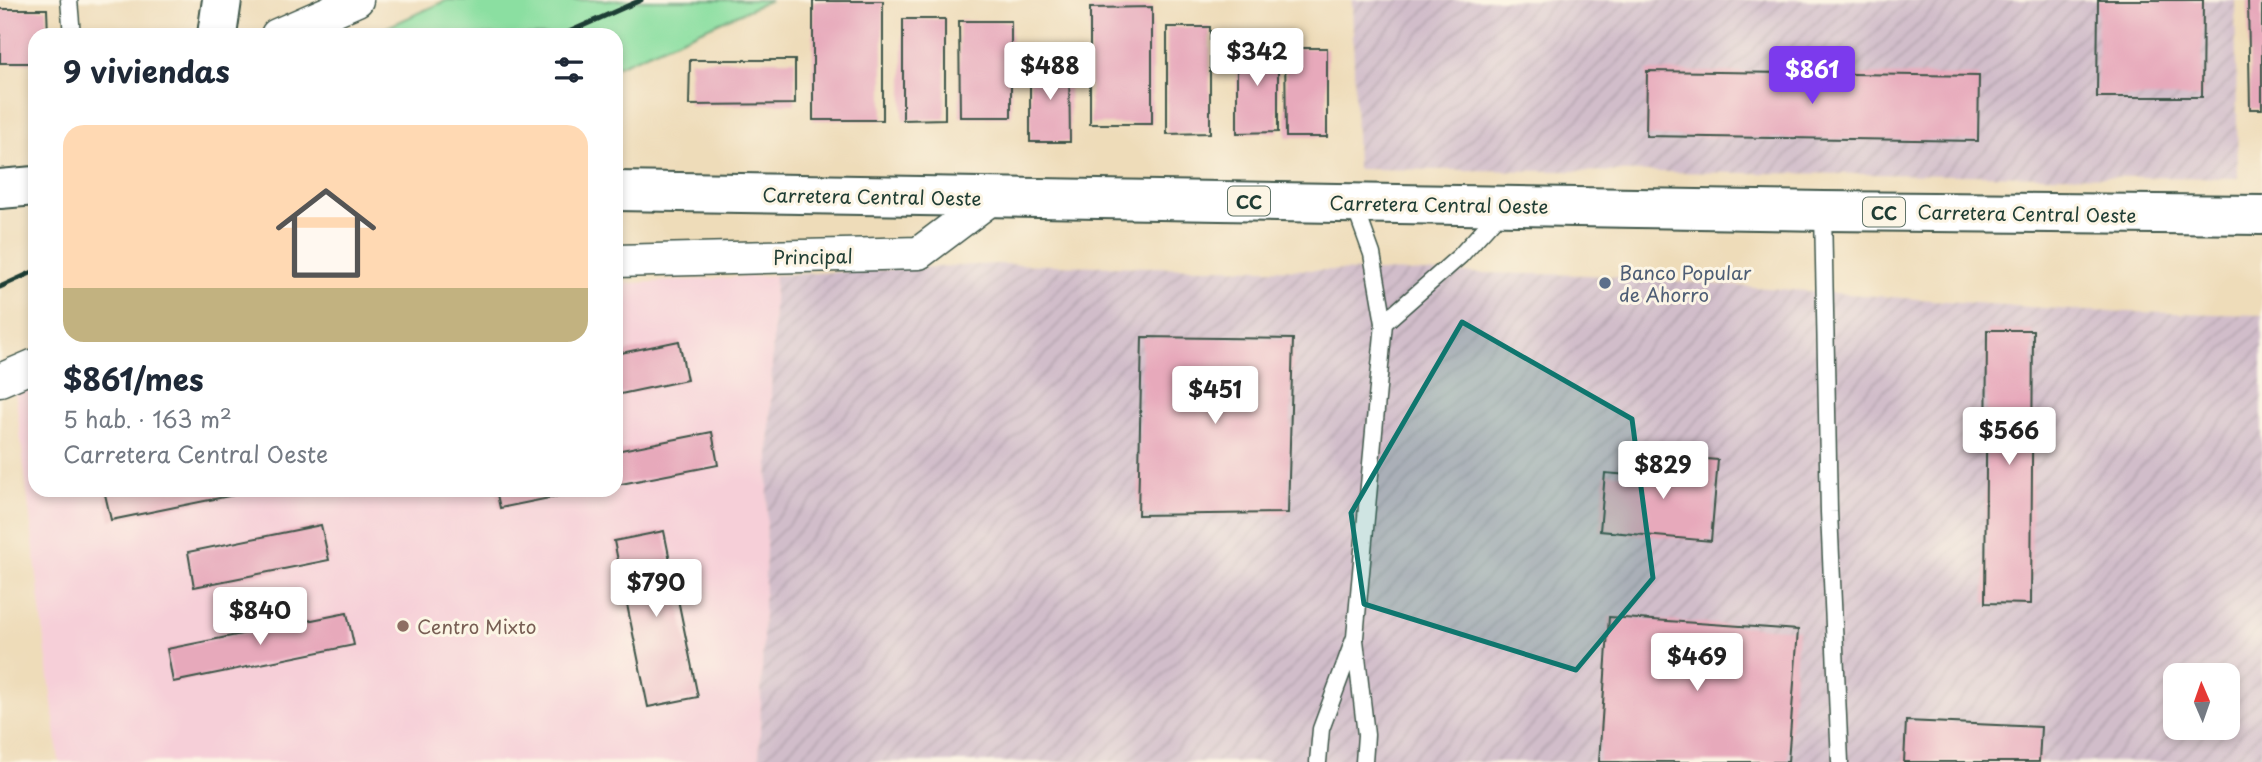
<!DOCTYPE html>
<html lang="es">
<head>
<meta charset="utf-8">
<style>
	:root { --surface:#fff; --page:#f6f6f7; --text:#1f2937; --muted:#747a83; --line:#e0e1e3; --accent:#7c3aed }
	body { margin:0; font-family:"Playpen Sans",sans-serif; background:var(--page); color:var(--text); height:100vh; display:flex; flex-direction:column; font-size:26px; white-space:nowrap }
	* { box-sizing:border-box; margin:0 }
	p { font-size:23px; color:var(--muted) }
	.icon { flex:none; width:38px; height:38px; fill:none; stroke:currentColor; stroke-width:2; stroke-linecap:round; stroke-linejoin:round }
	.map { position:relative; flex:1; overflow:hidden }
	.sheet { position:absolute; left:28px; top:28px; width:595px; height:469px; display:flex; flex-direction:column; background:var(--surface); border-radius:21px; box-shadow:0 4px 10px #0003 }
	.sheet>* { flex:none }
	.needle { width:46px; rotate:358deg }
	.fabs { position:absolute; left:2163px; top:663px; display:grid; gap:14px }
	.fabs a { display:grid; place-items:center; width:77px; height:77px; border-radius:14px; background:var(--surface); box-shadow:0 4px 10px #0003; font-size:35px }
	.price { position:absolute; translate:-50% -60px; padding:0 16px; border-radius:7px; background:#fff; color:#222; font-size:23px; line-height:46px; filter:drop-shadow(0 2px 4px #0008) }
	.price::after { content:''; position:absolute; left:50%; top:42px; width:21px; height:16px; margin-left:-10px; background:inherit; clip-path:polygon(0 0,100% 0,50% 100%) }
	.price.current { background:var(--accent); color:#fff }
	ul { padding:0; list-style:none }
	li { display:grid; align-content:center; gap:14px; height:371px; padding:0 35px }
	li+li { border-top:2px solid var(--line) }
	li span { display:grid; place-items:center; height:217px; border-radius:21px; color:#555 }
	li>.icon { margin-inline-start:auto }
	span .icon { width:126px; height:126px; fill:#fffc; stroke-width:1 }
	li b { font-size:30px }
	h2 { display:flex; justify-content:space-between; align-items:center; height:84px; padding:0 35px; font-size:30px }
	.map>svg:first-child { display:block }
	.built { fill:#f6cfd8 }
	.industrial { fill:url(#industrial-furrows); fill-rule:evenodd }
	.grass { fill:#8bdfa1; stroke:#558e6a; stroke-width:2 }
	.building { fill:#e7a9bb }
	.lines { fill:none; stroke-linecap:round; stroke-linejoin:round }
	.service-casing { stroke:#3e5548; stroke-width:19 }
	.minor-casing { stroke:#3e5548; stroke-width:35 }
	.tertiary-casing { stroke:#3e5548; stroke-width:42 }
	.primary-casing { stroke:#3e5548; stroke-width:42 }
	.service { stroke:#fff; stroke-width:16 }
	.minor { stroke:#fff; stroke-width:32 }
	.tertiary { stroke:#fff; stroke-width:38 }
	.primary { stroke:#fff; stroke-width:38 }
	.rail { stroke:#1f3d34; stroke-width:5 }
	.marked { fill:#0f766e; fill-opacity:0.2; stroke:#0f766e; stroke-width:5; stroke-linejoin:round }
	.service-dot { fill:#5c6f8a; stroke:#fcf5e5; stroke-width:2.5 }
	.education-dot { fill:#8d6e63; stroke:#fcf5e5; stroke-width:2.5 }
	.labels { text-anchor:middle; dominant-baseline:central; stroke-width:6; stroke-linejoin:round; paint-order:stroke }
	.shield { fill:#fcf5e5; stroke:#617469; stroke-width:2 }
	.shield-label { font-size:18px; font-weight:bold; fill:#1f3d34 }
	.street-label { font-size:19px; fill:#1f3d34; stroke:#fcf5e5 }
	.service-label { font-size:19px; fill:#4e5e75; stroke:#fcf5e5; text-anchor:start }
	.education-label { font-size:19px; fill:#785e54; stroke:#fcf5e5; text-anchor:start }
</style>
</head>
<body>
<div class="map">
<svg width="2262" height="762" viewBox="0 0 2262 762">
	<defs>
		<pattern id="industrial-furrows" width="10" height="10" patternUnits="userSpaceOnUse" patternTransform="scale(1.75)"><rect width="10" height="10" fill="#d1bdca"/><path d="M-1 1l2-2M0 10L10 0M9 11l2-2" fill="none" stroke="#b3a3ae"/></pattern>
	</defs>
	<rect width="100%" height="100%" fill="#fcf5e5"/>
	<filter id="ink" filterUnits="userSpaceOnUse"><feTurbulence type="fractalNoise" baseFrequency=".0143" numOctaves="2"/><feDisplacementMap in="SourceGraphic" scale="14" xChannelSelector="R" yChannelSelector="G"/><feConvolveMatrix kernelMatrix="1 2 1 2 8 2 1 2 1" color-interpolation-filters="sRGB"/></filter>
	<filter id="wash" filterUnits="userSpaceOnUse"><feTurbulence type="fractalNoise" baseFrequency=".00686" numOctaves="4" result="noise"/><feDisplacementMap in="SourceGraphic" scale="28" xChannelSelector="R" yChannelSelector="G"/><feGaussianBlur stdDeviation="1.57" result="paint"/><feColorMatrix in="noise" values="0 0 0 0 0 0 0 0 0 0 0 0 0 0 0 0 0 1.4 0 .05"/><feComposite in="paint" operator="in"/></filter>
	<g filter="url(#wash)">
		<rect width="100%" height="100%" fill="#eedcb9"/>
		<path class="built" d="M775 275 759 762H59L15 391 35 385V490H616V284Z"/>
		<path class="industrial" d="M1352 0H2235L2238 178 1357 169Z
			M997 264 1588 275 2085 311 2262 315V762H759L775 275ZM2175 676H2228V728H2175Z"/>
		<path class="grass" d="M447 0H771L616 67V35H370Z"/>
		<g id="blocks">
			<path class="building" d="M2098 0H2203L2202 97H2097Z
				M2248 0H2262V109H2250Z
				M813 1H883V120H813Z
				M1152 7V124H1090V8Z
				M0 9H47L48 35H35V63H0Z
				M903 19H945V119L903 120Z
				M959 21H1011V117H960Z
				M1167 27H1210V133L1167 134Z
				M1237 44H1278V132L1237 133Z
				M1285 48H1327V137H1286Z
				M690 60H795V104L689 105Z
				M1030 61H1069L1070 142H1030Z
				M1647 71 1979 76 1978 141 1646 136Z
				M1987 330H2033L2031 604 1985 603Z
				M1142 337 1293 339 1288 513 1138 515Z
				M679 341 687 380 616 395V354Z
				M712 432 718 465 616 485V451Z
				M1667 456 1718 460 1711 541 1600 531 1605 473 1665 478Z
				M104 490H254V491L111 520Z
				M496 490H584V491L500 508Z
				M321 525 329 560 194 587 188 552Z
				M664 531 698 697 648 707 614 541Z
				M347 613 354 645 173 682 167 649Z
				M1609 617 1798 630 1788 762H1599Z
				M1906 721 2041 727 2039 762H1904Z"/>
		</g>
	</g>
	<g filter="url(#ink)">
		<use href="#blocks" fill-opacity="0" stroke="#3e5548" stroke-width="2"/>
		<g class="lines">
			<g class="service-casing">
				<path id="service" d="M69 0 72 35
					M1823 211 1829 512 1840 762
					M1384 323 1460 256 1501 211
					M1355 640 1366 735 1364 762
					M1318 762 1321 729 1355 637 1384 323 1372 254 1354 204"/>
			</g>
			<g class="minor-casing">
				<path id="minor" d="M277 35 357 0
					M616 261 919 253 992 198
					M0 380 35 365"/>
			</g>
			<g class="tertiary-casing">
				<path id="tertiary" d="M217 35 222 0"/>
			</g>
			<g class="primary-casing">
				<path id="primary" d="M0 189 35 186
					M616 191 1823 211 2262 215"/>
			</g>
			<use href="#service" class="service"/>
			<use href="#minor" class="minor"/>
			<use href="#tertiary" class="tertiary"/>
			<use href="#primary" class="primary"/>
			<path class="rail" d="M562 35 641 0
				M0 287 35 271"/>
		</g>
	</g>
	<path class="marked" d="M1462 322 1632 419 1653 578 1576 670 1364 604 1351 513Z"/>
	<circle class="service-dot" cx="1605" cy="283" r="7"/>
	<circle class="education-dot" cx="403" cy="626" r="7"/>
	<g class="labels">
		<g class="shield">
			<rect x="1228" y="186.5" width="42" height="29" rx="5"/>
			<rect x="1863" y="197.5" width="42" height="29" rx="5"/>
		</g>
		<g class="shield-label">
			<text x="1249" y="201">CC</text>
			<text x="1884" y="212">CC</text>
		</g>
		<g class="street-label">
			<text transform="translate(872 196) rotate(1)">Carretera Central Oeste</text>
			<text transform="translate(1439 204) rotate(1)">Carretera Central Oeste</text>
			<text transform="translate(2027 213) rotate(1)">Carretera Central Oeste</text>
			<text transform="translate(813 256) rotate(-1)">Principal</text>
		</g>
		<g class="service-label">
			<text x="1619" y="272">Banco Popular<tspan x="1619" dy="22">de Ahorro</tspan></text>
		</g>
		<g class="education-label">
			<text x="417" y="626">Centro Mixto</text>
		</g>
	</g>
</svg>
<div class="fabs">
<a><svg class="needle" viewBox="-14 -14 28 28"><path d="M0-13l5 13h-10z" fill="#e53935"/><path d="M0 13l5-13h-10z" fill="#747a83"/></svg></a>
</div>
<b class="price" style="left:1257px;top:88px">$342</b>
<b class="price" style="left:1050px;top:102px">$488</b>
<b class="price current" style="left:1812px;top:106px">$861</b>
<b class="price" style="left:1215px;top:426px">$451</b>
<b class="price" style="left:2009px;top:467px">$566</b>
<b class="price" style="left:1663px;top:501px">$829</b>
<b class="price" style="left:656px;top:619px">$790</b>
<b class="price" style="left:260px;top:647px">$840</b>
<b class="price" style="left:1697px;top:693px">$469</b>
<section class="sheet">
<h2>9 viviendas<svg class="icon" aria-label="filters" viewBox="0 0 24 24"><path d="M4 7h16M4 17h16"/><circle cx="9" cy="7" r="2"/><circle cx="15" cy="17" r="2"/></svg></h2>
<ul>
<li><span style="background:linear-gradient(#ffd9b3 75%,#c2b280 0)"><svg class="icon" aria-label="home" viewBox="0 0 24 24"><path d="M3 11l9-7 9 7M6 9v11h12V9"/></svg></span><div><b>$861/mes</b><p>5 hab. · 163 m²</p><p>Carretera Central Oeste</p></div></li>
</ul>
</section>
</div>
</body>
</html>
